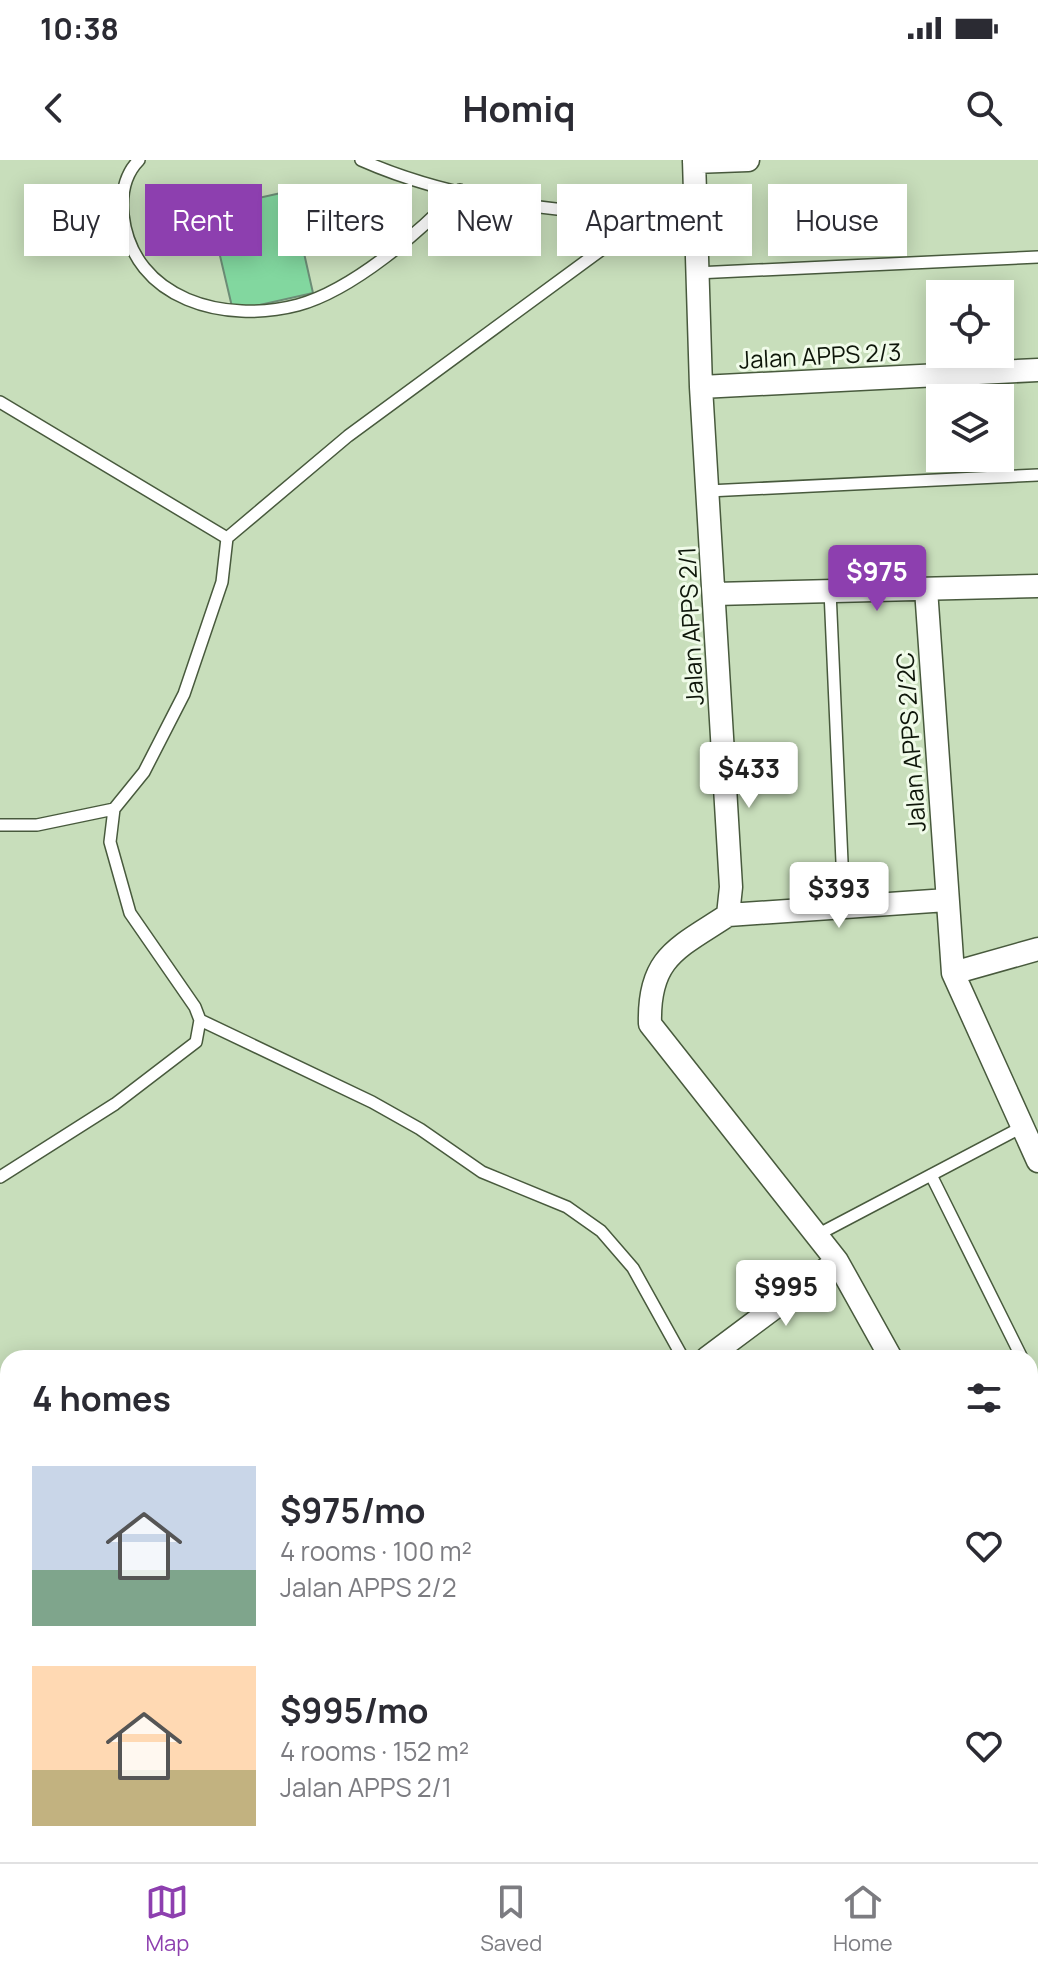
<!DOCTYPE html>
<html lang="en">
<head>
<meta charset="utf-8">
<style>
	:root { --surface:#fff; --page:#f2f2f3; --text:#2b2b33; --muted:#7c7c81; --line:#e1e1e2; --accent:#8d3faf }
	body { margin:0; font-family:Manrope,sans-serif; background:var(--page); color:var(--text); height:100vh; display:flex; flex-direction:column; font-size:30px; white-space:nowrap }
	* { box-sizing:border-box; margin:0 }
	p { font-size:26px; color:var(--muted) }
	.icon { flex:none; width:44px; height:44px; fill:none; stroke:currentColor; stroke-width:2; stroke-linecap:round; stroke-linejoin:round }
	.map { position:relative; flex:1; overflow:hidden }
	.details { position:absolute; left:0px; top:1190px; width:1038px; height:512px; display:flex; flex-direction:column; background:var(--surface); border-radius:24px 24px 0 0; box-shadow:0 4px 20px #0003 }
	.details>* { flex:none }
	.top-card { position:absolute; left:24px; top:24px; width:990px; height:72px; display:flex; gap:16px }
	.buttons { position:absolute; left:926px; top:120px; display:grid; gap:16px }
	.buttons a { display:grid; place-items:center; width:88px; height:88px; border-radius:0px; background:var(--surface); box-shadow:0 4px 20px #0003; font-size:40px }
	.price { position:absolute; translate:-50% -68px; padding:0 18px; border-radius:8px; background:#fff; color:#222; font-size:26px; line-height:52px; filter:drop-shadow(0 2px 4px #0008) }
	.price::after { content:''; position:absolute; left:50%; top:48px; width:24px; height:18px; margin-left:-12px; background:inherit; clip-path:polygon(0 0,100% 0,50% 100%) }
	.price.current { background:var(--accent); color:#fff }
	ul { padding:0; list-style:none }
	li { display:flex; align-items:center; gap:24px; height:200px; padding:0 32px }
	li span { display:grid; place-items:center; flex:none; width:224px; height:160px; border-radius:0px; color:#555 }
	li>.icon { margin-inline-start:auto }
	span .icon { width:96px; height:96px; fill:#fffc; stroke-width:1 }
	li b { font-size:34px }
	h2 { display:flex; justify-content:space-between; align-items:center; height:96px; padding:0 32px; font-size:34px }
	.pill { padding:0 28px; border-radius:0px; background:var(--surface); box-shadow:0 4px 20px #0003; font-size:28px; line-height:72px }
	.pill.current { background:var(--accent); color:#fff }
	.status { display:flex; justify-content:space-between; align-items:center; height:56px; padding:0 40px; background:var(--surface); direction:ltr }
	.status svg { height:22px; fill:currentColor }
	header { display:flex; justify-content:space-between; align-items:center; height:104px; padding:0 32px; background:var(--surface); font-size:36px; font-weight:700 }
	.tab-bar { display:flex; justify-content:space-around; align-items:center; height:112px; border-top:2px solid var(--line); background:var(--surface); font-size:22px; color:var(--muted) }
	.tab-bar a { display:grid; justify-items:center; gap:4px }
	.tab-bar .current { color:var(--accent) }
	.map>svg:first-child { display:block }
	.building { fill:#82d79f; stroke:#6c8d76; stroke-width:2 }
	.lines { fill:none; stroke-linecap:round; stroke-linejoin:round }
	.service-casing { stroke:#485a3d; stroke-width:14 }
	.minor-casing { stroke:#485a3d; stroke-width:25 }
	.path { stroke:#6a7961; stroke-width:5; stroke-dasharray:8 4; stroke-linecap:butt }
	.service { stroke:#fff; stroke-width:11 }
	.minor { stroke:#fff; stroke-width:22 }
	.labels { text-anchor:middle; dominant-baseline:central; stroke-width:6; stroke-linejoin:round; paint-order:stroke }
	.street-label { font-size:24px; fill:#0e160a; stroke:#f0fbe9 }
</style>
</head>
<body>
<div class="status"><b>10:38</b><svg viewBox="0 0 49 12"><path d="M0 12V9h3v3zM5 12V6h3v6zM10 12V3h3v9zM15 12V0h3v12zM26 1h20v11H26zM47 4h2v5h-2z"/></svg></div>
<header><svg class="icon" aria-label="back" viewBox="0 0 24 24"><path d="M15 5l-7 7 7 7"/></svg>Homiq<svg class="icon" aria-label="search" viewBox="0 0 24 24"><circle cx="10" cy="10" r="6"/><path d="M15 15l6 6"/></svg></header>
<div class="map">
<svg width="1038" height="1702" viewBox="0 0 1038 1702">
	<rect width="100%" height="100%" fill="#c8debb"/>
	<path class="building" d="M290 31 313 133 233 151 209 49Z"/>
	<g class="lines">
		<g class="service-casing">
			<path id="service" d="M139 0C124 15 121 34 123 55 133 141 226 164 298 145 353 130 421 71 460 30
				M361 0C465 46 582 54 694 59
				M696 113 1038 97
				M0 242 227 378 348 276 646 57
				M708 331 1038 315
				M830 431 844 747
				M0 665H37L114 649
				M200 860 372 942 420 969 482 1012 567 1047 601 1071 633 1108 683 1198
				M931 1015 1022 1198
				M0 1017 115 944 196 882 200 860 195 847 130 753 110 682 114 649 144 612 184 534 222 422 227 378
				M817 1075 1022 967
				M1030 1215 1038 1231"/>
		</g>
		<g class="minor-casing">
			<path id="minor" d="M694 0 701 227 731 727 728 755C678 788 648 797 650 864L837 1101 891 1198
				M694 2 748 0
				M701 227 1038 210
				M926 429 953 813 1038 1001
				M715 434 1038 426
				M728 755 947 740
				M953 813 1038 789
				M707 1198 837 1101
				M1030 1294 1038 1286
				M1030 1379 1038 1371
				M847 1694 853 1702
				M590 1702 602 1694"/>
		</g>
		<path class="path" d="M1004 1694 1009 1702"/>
		<use href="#service" class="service"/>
		<use href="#minor" class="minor"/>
	</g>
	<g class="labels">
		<g class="street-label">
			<text transform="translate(820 195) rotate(-3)">Jalan APPS 2/3</text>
			<text transform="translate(690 466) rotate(-93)">Jalan APPS 2/1</text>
			<text transform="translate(910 582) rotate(-94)">Jalan APPS 2/2C</text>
		</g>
	</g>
</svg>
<div class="buttons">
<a><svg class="icon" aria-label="locate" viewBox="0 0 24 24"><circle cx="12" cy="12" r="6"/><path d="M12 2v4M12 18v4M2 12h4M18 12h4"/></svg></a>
<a><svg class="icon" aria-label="layers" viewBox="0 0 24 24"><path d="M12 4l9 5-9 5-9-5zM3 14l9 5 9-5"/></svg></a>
</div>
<b class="price current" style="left:877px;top:453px">$975</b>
<b class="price" style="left:749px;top:650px">$433</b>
<b class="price" style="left:839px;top:770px">$393</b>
<b class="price" style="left:786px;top:1168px">$995</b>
<div class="top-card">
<a class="pill">Buy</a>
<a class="pill current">Rent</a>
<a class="pill">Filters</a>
<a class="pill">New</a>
<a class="pill">Apartment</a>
<a class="pill">House</a>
</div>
<section class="details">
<h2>4 homes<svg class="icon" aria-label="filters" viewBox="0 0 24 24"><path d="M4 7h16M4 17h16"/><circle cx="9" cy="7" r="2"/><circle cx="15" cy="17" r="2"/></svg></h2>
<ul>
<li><span style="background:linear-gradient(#c9d6e8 65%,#7fa58c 0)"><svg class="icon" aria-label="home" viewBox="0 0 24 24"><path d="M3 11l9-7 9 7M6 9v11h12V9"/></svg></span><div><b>$975/mo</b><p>4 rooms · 100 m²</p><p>Jalan APPS 2/2</p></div><svg class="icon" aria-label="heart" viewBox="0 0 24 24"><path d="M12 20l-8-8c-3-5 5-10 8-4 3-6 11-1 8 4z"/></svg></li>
<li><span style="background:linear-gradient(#ffd9b3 65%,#c2b280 0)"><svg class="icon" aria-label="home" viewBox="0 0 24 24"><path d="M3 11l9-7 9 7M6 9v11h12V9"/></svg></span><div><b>$995/mo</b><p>4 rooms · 152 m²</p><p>Jalan APPS 2/1</p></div><svg class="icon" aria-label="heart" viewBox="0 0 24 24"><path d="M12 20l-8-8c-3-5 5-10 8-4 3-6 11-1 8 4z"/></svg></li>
</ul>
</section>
</div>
<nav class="tab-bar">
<a class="current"><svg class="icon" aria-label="map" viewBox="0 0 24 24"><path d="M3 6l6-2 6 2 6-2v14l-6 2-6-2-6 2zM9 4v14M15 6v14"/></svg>Map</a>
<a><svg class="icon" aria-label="saved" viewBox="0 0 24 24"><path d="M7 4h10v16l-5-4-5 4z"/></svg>Saved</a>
<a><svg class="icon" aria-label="home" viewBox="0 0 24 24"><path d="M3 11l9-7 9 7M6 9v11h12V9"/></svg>Home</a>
</nav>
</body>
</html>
